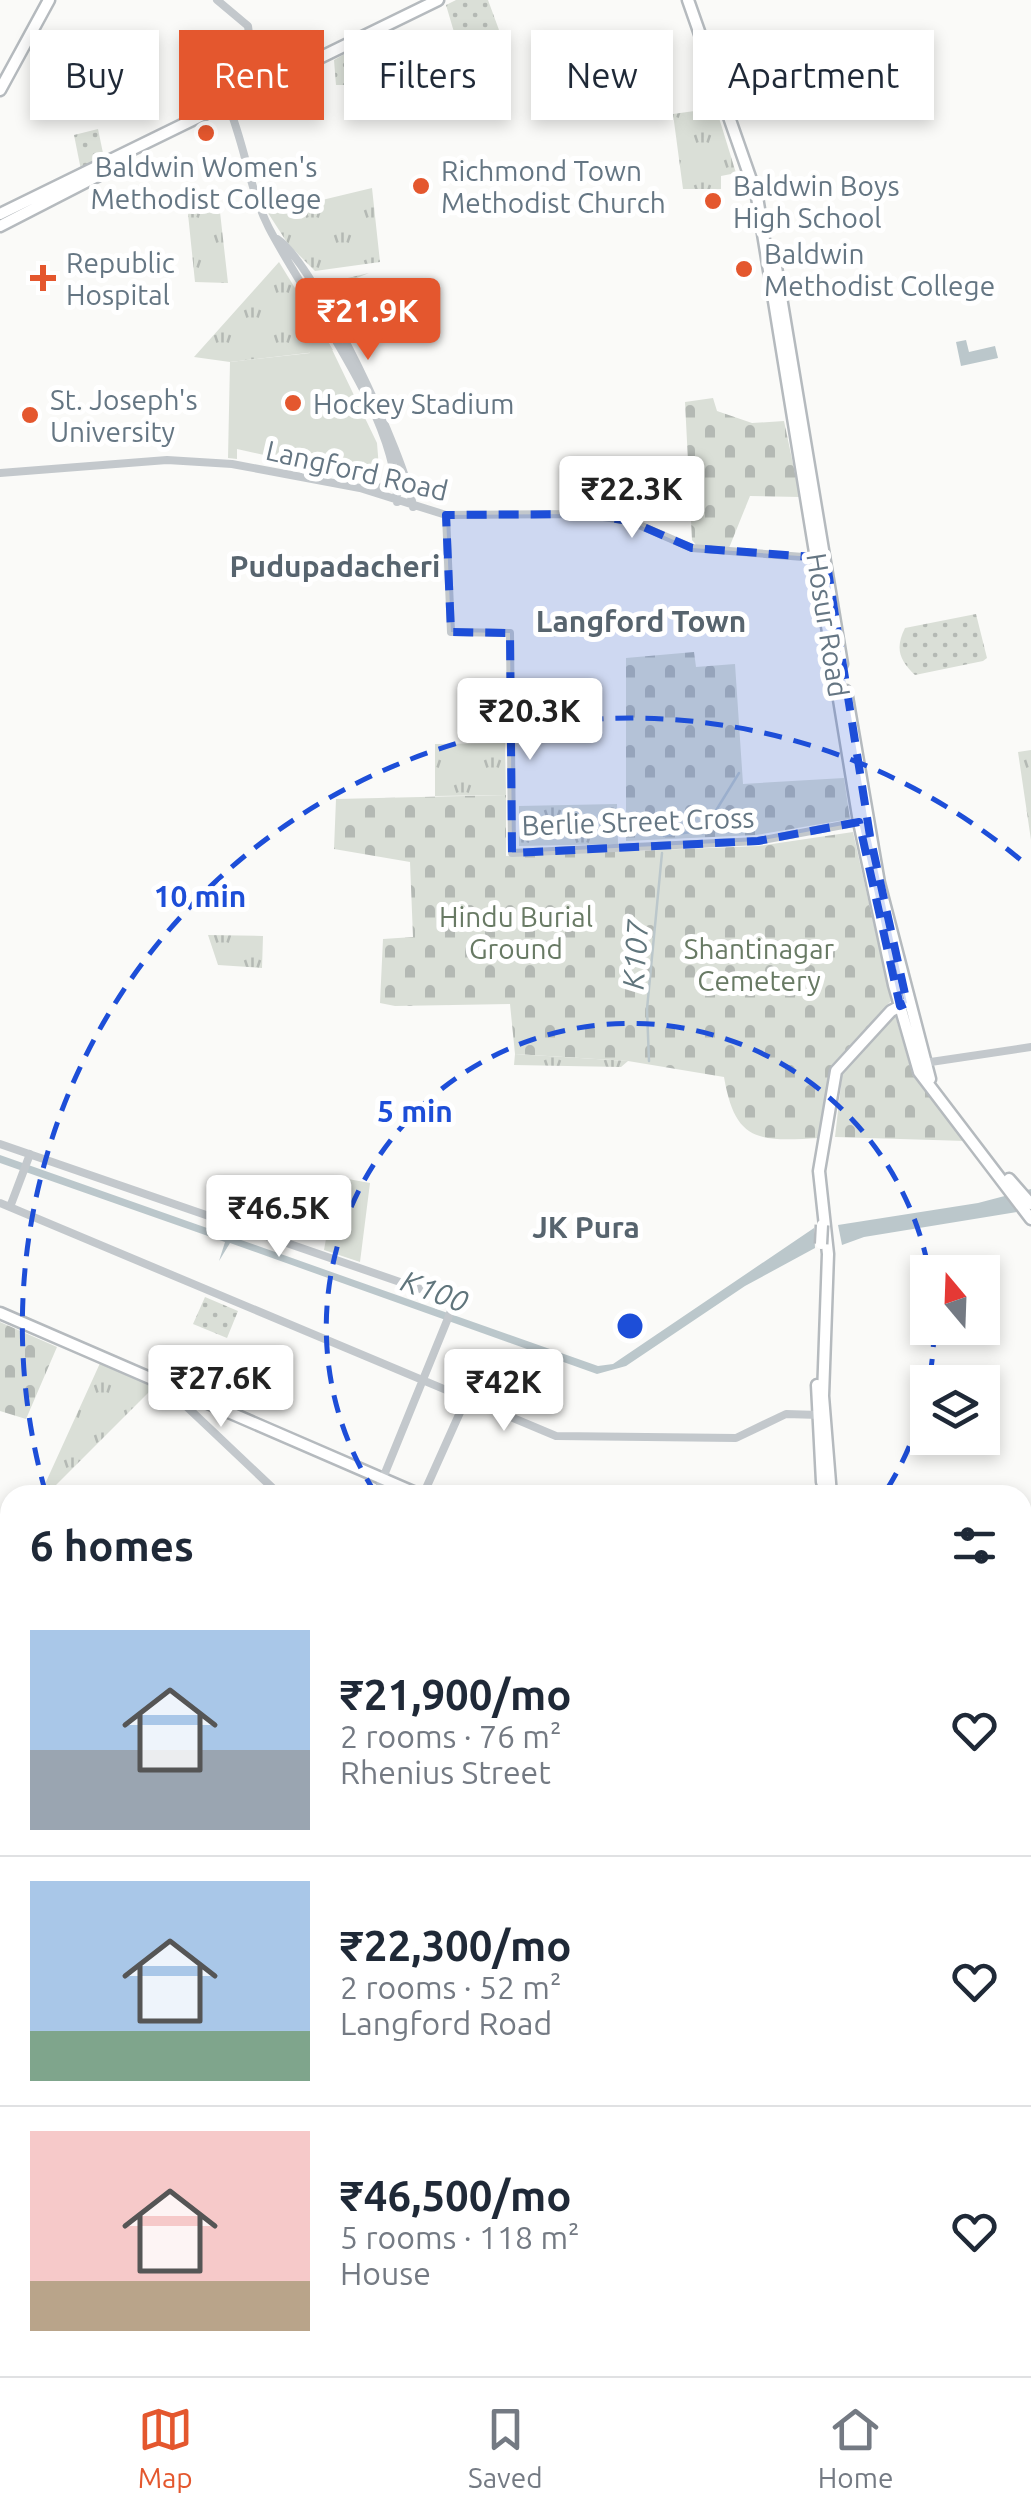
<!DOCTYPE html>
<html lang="en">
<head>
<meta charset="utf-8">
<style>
	:root { --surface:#fff; --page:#f2f2f3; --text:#1f2937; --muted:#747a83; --line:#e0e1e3; --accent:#e4572e }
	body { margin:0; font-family:Ubuntu,sans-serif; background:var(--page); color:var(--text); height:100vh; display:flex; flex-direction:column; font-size:38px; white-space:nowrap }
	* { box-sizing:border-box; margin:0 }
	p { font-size:32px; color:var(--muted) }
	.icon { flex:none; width:55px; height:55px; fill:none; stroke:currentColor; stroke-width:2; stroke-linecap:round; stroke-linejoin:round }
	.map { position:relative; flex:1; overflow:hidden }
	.sheet { position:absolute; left:0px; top:1485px; width:1032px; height:892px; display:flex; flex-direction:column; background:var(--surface); border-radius:30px 30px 0 0; box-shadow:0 5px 15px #0003 }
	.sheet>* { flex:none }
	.top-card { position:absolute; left:30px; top:30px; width:972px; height:90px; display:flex; gap:20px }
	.needle { width:65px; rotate:341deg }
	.fabs { position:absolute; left:910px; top:1255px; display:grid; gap:20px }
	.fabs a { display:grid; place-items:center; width:90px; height:90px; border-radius:0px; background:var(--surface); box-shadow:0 5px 15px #0003; font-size:50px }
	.price { position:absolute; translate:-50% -85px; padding:0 22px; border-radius:10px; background:#fff; color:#222; font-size:32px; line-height:65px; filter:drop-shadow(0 2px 5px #0008) }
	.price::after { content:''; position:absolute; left:50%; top:60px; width:30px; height:22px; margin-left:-15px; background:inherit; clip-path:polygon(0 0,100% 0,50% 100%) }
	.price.on { background:var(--accent); color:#fff }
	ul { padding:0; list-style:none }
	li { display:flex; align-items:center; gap:30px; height:250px; padding:0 30px }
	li+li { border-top:2px solid var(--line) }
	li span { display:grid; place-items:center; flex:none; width:280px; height:200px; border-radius:0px; color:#555 }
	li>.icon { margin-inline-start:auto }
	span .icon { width:120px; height:120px; fill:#fffc; stroke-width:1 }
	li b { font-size:42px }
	h2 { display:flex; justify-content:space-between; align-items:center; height:120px; padding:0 30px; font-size:42px }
	.tag { padding:0 35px; border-radius:0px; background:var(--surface); box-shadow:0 5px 15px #0003; font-size:35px; line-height:90px }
	.tag.on { background:var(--accent); color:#fff }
	.tab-bar { display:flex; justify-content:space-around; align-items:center; height:140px; border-top:2px solid var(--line); background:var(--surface); font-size:28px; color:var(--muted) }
	.tab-bar a { display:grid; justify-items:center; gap:5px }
	.tab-bar .on { color:var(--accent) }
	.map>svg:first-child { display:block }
	.grass { fill:url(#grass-dots) }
	.forest { fill:url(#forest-firs) }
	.cemetery { fill:url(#cemetery-stones) }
	.park { fill:url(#park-tufts) }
	.pitch { fill:#dadfd7 }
	.water { fill:#bbc7cb }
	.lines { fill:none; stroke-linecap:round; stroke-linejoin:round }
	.stream { stroke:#bbc7cb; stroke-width:2.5 }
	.major-casing { stroke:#b5babe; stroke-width:15 }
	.minor { stroke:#c3c8cc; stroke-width:8 }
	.major { stroke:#fff; stroke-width:10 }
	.major-bridge-casing { stroke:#b5babe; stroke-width:15; stroke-linecap:butt }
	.major-bridge { stroke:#fff; stroke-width:10 }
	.marked { fill:#1d4ed8; fill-opacity:0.2; stroke:#1d4ed8; stroke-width:8; stroke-dasharray:20 12; stroke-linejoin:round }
	.ring { fill:none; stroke:#1d4ed8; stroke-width:5; stroke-dasharray:18 12 }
	.poi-dot { fill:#e4572e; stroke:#fff; stroke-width:4 }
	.labels { text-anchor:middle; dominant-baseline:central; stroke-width:10; stroke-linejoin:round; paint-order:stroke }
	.poi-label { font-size:28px; fill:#657683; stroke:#fff; text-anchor:start }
	.street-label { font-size:28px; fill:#657683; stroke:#fff }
	.park-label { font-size:28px; fill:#687a64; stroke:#fff }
	.neighbourhood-label { font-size:30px; font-weight:bold; fill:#57646e; stroke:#fff }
	.water-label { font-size:30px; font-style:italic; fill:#60757c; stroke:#fff }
	.centre { fill:#1d4ed8; stroke:#fff; stroke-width:5 }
	.ring-label { font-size:30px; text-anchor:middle; font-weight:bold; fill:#1d4ed8; stroke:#fff; stroke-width:10; stroke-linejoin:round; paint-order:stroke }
</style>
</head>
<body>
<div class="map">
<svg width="1031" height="2376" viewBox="0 0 1031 2376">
	<defs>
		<pattern id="grass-dots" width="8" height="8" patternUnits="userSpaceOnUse" patternTransform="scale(2.5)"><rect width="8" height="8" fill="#dadfd7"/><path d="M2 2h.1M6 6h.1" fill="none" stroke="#b4b9b4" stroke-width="1.8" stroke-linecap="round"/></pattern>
		<pattern id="forest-firs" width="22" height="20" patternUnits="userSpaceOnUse" patternTransform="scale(2.5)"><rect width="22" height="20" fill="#dadfd7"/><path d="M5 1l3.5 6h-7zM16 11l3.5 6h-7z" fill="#b4b9b4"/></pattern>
		<pattern id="cemetery-stones" width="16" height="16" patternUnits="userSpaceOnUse" patternTransform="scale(2.5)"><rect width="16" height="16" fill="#dadfd7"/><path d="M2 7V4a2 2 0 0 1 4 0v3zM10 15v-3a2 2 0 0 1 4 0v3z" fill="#b4b9b4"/></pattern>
		<pattern id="park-tufts" width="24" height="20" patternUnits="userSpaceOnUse" patternTransform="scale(2.5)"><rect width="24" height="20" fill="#dadfd7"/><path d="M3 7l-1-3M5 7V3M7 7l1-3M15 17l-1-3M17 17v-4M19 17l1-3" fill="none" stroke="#b4b9b4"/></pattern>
	</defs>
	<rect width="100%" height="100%" fill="#fafaf8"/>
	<path class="grass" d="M456 0H488L510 60 454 82 440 36 454 32 446 5Z
		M346 53 354 85H336L334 60Z
		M98 129 104 158 81 170 74 135Z
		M369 273 332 288 345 319 342 331 318 285Z
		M976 614 987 658 983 661 915 675C899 660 895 648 905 628Z
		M205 1297 238 1311 227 1338 193 1324Z
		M127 2368H199L202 2376H127Z"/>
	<path class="forest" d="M376 2368H426L419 2376H370Z"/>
	<path class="cemetery" d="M713 398 717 411 752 423 784 421 800 497 750 496 729 548 697 546 692 540 685 402Z
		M694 652 696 667 735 664 743 784 844 778 850 819 756 835 626 841V658Z
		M506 795V856L759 846 853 832 891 1001 831 1066 819 1138C757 1142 735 1141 724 1077L628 1061 515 1054 510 1004 395 1006 380 1003 383 939 413 937 410 862 334 849 336 799Z
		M895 1015 913 1076 966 1141 835 1137 843 1067Z
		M0 1322 57 1347 26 1419 0 1411Z"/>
	<path class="park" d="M716 108 736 173 721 176V189H683L673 114Z
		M372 188 380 262 315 271 288 244 268 213Z
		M220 212 228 283 195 282 188 214Z
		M279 262 333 350 230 362 194 357Z
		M505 743 506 795 435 796V744Z
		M1031 750V840L1018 752Z
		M617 804 618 844 519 846V806Z
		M208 935 263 936 262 968 218 965Z
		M515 1054 628 1061 621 1067 514 1065Z
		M101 1361 155 1386 46 1495H40Z
		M1031 1594V1678L1023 1681V1595Z
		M0 1613 10 1614V1713L0 1723Z"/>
	<path class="pitch" d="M326 337 377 443 380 481 237 449V459L228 458 230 362 310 353 308 343Z
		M337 1177 370 1183 360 1262 324 1250Z"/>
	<path class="water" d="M966 340 969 352 995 346 998 358 961 366 956 342Z
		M0 1155 598 1366 613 1364 814 1228 815 1248 745 1286 626 1366 597 1374 230 1243 219 1261 225 1242 0 1163Z
		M1031 1189V1205L1017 1212 864 1237 842 1245 838 1225 978 1203Z"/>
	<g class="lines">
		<path class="stream" d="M664 836 704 830 739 773
			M649 1061 647 1009 662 853
			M1022 1809 1031 1816
			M1022 1853 1031 1848
			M0 2155 10 2144"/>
		<g class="major-casing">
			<path id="major" d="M688 0 757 197 859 822 894 985 919 1072 1031 1219
				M0 90 49 0
				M0 214 438 0
				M0 226 103 173 112 163
				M776 267 842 664
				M846 691 879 883 930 1079
				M1009 1179 1031 1204
				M0 1313 420 1495
				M817 1385 822 1482
				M831 1495 823 1396 828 1254 819 1171 836 1071 891 1011 904 1004
				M0 1542 10 1548
				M0 1743 10 1732
				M1022 2050 1031 2099
				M1031 2105V2131
				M1022 2126 1031 2164
				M1031 2179V2185
				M1022 2327 1031 2317
				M1022 2344 1031 2342
				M1022 2353 1031 2356"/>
		</g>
		<path class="minor" d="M217 0 248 26 256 90
			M228 105C245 145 249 189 269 228 309 305 397 415 397 502
			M277 239C315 263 407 459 413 507
			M0 473 167 460 232 464 360 488 446 515 583 514 630 521 692 548 816 558
			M375 492 399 474
			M446 515 451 632 510 633 512 853 758 841 859 822
			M924 1063 1031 1047
			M0 1144 455 1301 376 1495
			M0 1203 556 1436 736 1438 786 1414 819 1415
			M10 1207 30 1154
			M167 1388 280 1495
			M423 1495 466 1399
			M1022 1703 1031 1701
			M1022 1711 1031 1709
			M1022 1992 1031 2020
			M265 2368 268 2376"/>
		<use href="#major" class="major"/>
		<g class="major-bridge-casing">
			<path id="major-bridge" d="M821 1244 822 1225"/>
		</g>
		<use href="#major-bridge" class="major-bridge"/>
	</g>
	<path class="marked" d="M583 514 630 521 692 548 826 558 870 836 907 1003 900 1006 859 822 758 841 512 853 510 633 451 632 446 515Z"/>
	<g class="ring">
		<path d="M934 1329A304 304 0 0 1 929 1381M927 1389A304 304 0 0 1 884 1494M376 1494A304 304 0 1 1 929 1271"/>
		<path d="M46 1494A608 608 0 0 1 1029 867"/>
	</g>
	<g class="poi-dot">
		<circle cx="206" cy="133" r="10"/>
		<circle cx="421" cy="186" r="10"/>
		<circle cx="713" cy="201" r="10"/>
		<circle cx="744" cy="269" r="10"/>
		<path d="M38 263h10v10h10v10h-10v10h-10v-10h-10v-10h10z"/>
		<circle cx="293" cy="403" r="10"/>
		<circle cx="30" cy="415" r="10"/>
	</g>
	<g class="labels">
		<g class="poi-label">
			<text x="206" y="166" text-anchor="middle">Baldwin Women's<tspan x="206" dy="32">Methodist College</tspan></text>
			<text x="441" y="170">Richmond Town<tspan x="441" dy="32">Methodist Church</tspan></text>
			<text x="733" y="185">Baldwin Boys<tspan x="733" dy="32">High School</tspan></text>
			<text x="764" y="253">Baldwin<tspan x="764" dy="32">Methodist College</tspan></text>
			<text x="66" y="262">Republic<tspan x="66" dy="32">Hospital</tspan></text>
			<text x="50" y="399">St. Joseph's<tspan x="50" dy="32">University</tspan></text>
			<text x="313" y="403">Hockey Stadium</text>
		</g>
		<g class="street-label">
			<text transform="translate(357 470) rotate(13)">Langford Road</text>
			<text transform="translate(828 625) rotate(81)">Hosur Road</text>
			<text transform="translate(638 821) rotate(-2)">Berlie Street Cross</text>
		</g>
		<g class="park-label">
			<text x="516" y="916">Hindu Burial<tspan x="516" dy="32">Ground</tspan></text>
			<text x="759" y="948">Shantinagar<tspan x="759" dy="32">Cemetery</tspan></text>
		</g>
		<g class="neighbourhood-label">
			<text x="335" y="566">Pudupadacheri</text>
			<text x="641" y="621">Langford Town</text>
			<text x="586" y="1227">JK Pura</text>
		</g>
		<g class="water-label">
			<text transform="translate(635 955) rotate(-86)">K107</text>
			<text transform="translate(435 1291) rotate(20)">K100</text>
		</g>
	</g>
	<circle cx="630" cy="1326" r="15" class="centre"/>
	<g class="ring-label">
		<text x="200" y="907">10 min</text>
		<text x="415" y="1122">5 min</text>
	</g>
</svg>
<div class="fabs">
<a><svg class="needle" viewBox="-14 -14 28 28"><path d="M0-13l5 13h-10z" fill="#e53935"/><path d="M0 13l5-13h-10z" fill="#747a83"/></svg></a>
<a><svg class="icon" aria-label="layers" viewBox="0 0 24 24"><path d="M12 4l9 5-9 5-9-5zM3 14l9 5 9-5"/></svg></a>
</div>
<b class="price on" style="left:368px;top:363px">₹21.9K</b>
<b class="price" style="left:632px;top:541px">₹22.3K</b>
<b class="price" style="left:530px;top:763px">₹20.3K</b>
<b class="price" style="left:279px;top:1260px">₹46.5K</b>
<b class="price" style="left:221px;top:1430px">₹27.6K</b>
<b class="price" style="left:504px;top:1434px">₹42K</b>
<div class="top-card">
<a class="tag">Buy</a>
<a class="tag on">Rent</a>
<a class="tag">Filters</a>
<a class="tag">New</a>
<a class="tag">Apartment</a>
</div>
<section class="sheet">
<h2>6 homes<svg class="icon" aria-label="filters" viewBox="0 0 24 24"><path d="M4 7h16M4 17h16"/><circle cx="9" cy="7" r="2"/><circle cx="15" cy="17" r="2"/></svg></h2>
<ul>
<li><span style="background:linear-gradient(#a9c7e8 60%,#9aa5b1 0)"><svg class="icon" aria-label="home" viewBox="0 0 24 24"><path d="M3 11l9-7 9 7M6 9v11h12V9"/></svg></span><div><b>₹21,900/mo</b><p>2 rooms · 76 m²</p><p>Rhenius Street</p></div><svg class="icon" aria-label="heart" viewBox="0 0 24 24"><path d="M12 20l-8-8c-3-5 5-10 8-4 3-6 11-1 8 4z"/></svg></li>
<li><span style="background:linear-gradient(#a9c7e8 75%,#7fa58c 0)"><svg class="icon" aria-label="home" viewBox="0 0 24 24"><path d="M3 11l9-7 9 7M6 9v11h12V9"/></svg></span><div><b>₹22,300/mo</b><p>2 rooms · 52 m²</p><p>Langford Road</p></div><svg class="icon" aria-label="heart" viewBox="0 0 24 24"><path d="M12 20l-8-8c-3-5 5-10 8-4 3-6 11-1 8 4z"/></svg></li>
<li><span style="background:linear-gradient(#f6c9c9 75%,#b9a48a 0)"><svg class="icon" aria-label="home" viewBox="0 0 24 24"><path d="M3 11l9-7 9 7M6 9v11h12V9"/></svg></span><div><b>₹46,500/mo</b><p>5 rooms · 118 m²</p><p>House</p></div><svg class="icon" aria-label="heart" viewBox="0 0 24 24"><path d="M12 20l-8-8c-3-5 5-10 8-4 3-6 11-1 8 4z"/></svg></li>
</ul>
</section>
</div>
<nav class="tab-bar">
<a class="on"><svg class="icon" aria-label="map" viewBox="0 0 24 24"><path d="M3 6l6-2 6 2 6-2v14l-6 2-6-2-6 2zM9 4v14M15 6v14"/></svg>Map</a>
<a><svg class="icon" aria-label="saved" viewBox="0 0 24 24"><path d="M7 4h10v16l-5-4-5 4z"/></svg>Saved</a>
<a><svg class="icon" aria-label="home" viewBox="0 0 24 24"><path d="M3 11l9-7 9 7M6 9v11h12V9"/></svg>Home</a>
</nav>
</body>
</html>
